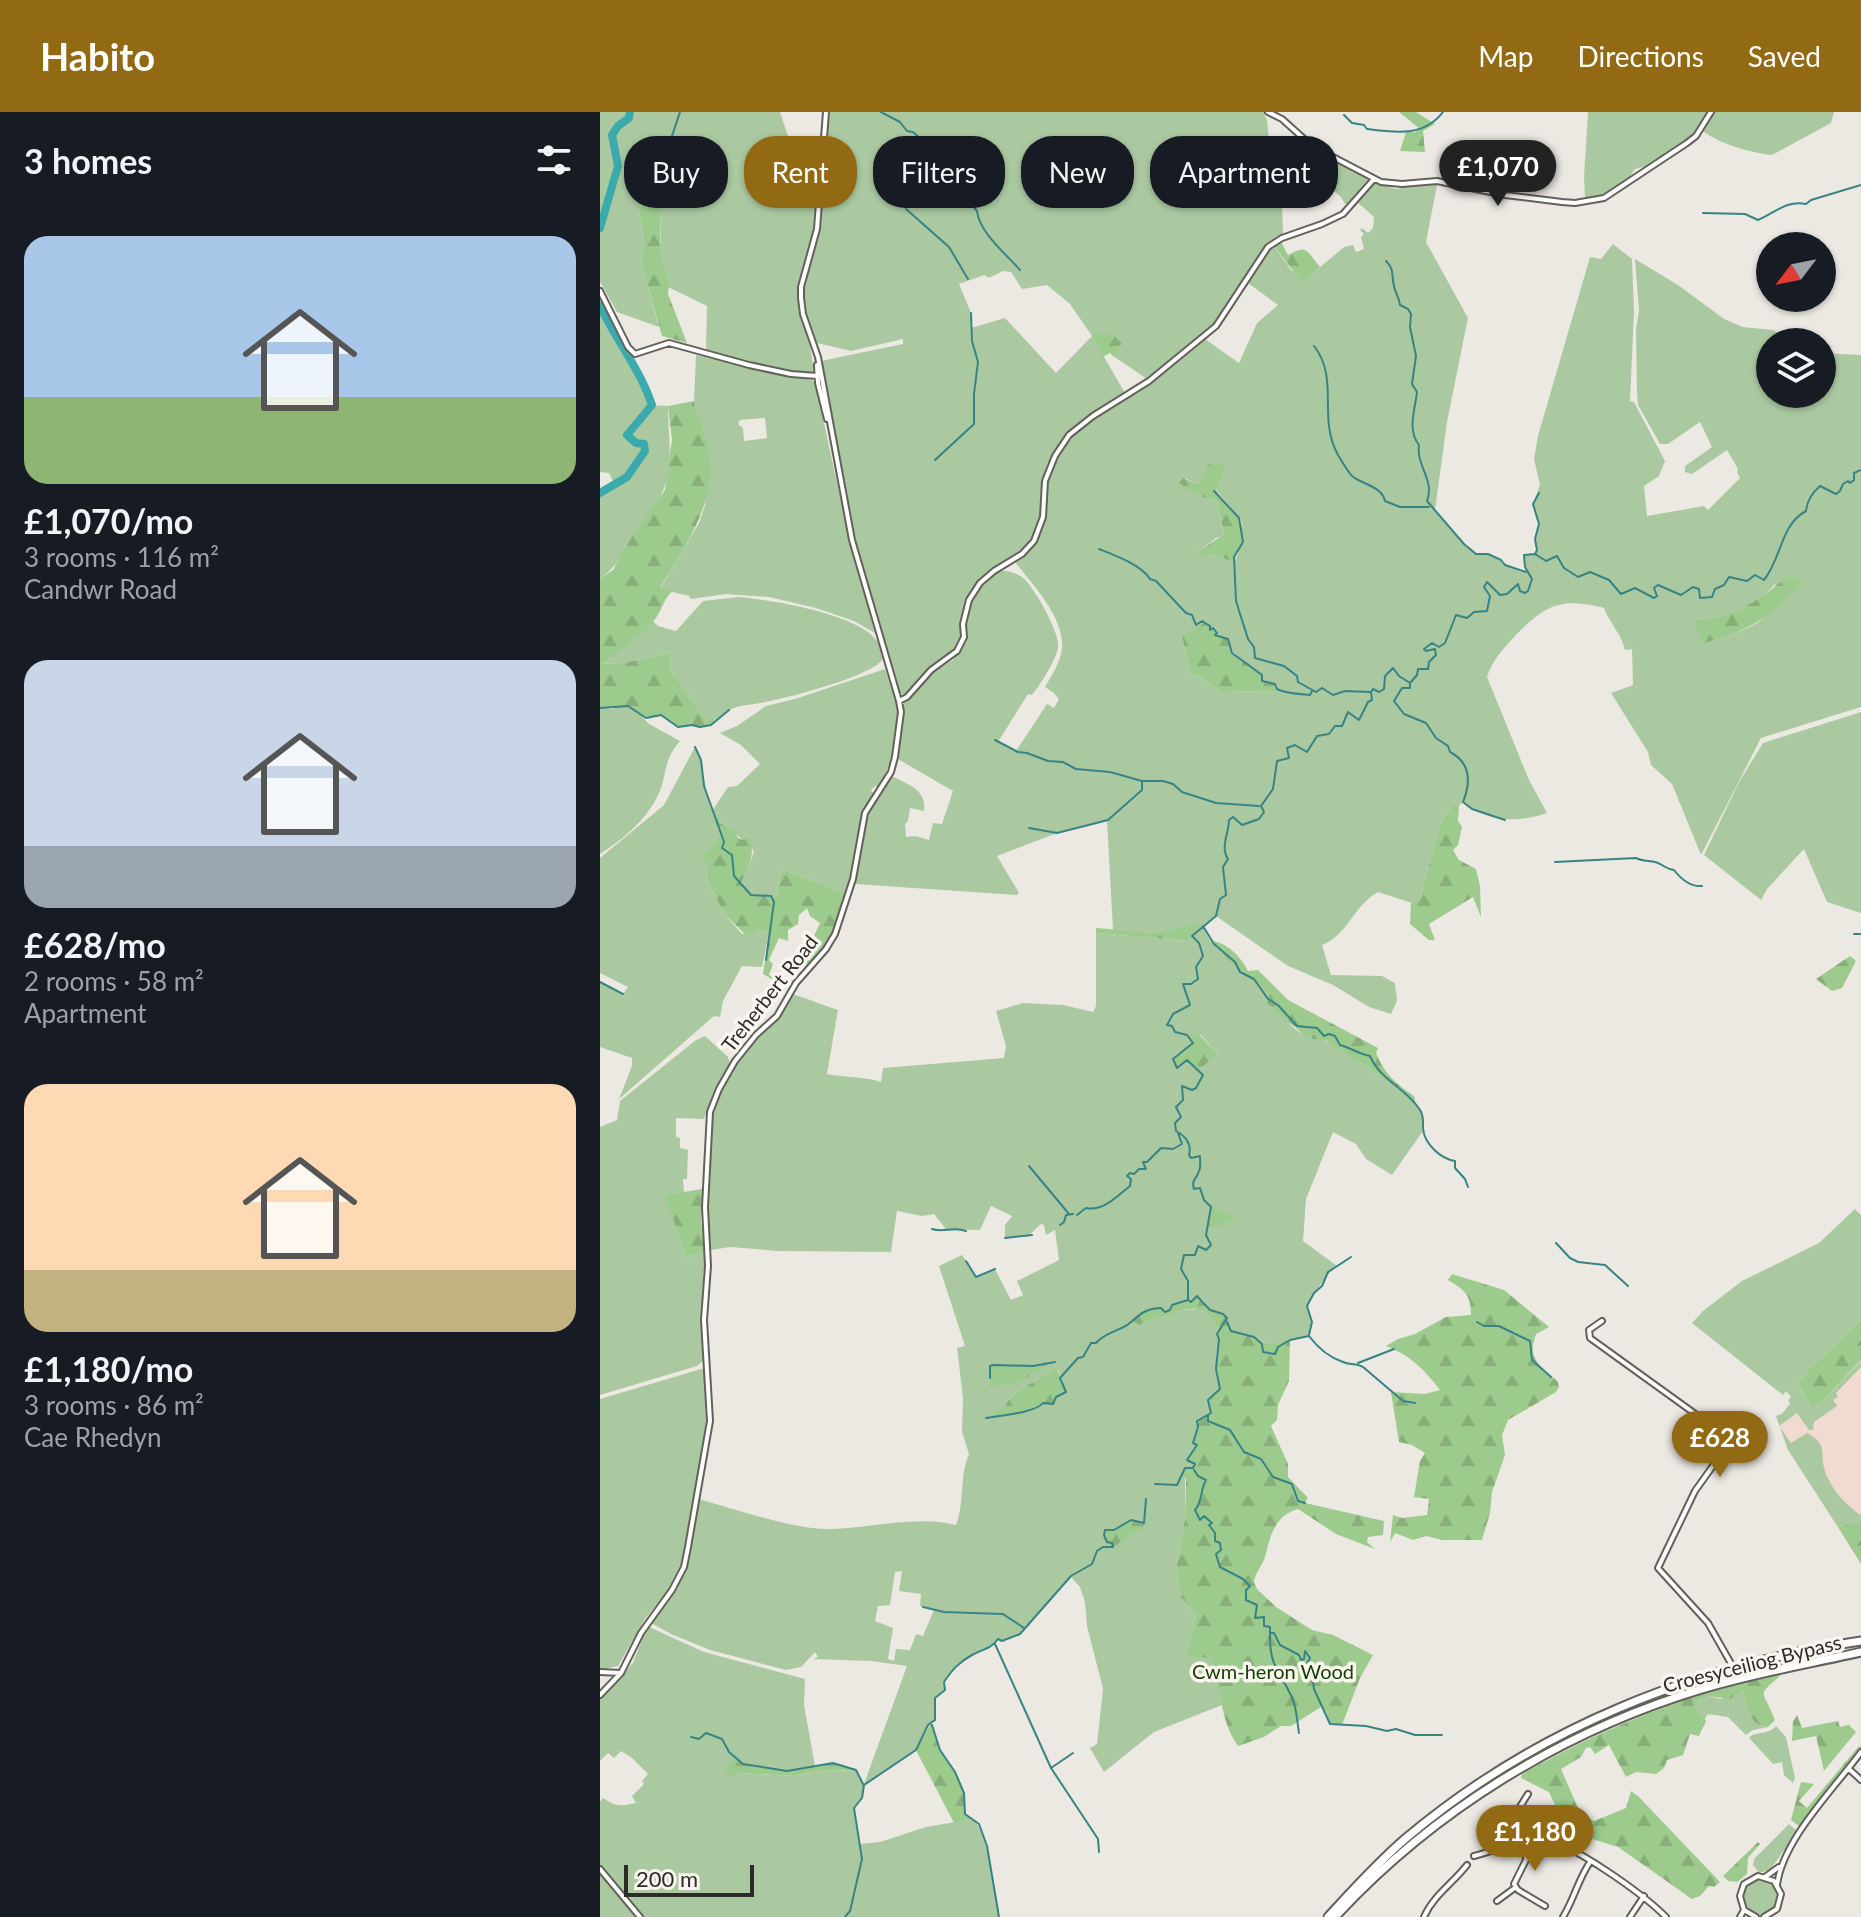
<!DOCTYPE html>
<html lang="en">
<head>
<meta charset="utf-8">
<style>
	:root { --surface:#171b24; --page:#20242c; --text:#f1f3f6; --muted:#9ea1a6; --accent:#936a14 }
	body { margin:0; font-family:Lato,sans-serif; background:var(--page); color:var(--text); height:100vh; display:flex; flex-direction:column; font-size:30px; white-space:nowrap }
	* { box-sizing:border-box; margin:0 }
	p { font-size:26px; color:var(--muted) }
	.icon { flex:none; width:44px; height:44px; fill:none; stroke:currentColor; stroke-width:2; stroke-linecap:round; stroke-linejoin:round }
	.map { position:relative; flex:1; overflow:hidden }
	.side { display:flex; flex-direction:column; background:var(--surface); width:600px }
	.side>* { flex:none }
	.guide { position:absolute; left:24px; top:24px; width:760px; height:72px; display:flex; gap:16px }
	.needle { width:52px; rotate:238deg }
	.controls { position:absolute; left:1156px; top:120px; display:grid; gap:16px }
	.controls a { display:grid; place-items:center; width:80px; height:80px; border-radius:50%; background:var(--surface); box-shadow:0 2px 6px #0004; font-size:40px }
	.scale { position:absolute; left:24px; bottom:20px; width:130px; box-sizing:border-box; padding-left:8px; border:4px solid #2d2b29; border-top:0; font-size:22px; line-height:28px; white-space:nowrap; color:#2d2b29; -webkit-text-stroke:6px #faf6ef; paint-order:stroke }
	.price { position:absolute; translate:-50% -68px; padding:0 18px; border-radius:28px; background:var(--accent); color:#fff; font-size:26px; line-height:52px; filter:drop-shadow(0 2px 4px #0008) }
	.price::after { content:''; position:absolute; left:50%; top:48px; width:24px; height:18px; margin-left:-12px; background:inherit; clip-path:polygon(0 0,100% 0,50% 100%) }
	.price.selected { background:#222; color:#fff }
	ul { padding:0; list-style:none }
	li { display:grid; align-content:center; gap:16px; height:424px; padding:0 24px }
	li span { display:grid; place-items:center; height:248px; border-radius:24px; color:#555 }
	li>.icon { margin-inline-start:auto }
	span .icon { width:144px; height:144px; fill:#fffc; stroke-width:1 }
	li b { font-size:34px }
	h2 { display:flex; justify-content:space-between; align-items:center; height:96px; padding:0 24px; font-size:34px }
	.chip { padding:0 28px; border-radius:32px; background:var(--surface); box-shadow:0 2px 6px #0004; font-size:28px; line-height:72px }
	.chip.selected { background:var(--accent); color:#fff }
	header { display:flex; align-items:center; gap:48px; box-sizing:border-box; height:112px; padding:0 40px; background:var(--accent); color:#fff }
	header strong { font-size:38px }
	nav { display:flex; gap:44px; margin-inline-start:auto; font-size:28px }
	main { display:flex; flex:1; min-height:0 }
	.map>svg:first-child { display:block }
	.medical { fill:#f1dacf }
	.grass { fill:#abc9a1; fill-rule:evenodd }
	.forest { fill:url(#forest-firs) }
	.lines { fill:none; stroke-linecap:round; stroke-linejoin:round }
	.stream { stroke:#378485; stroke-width:2 }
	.river { stroke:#3baaac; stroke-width:8 }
	.minor-casing { stroke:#64615b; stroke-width:8 }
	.trunk-casing { stroke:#64615b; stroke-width:11 }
	.minor { stroke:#fff; stroke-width:4 }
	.trunk { stroke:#fff; stroke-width:7 }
	.labels { text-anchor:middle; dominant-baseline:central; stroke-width:7; stroke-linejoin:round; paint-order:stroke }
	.street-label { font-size:20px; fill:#2d2b29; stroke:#faf6ef }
	.park-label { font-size:20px; fill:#133e00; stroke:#faf6ef }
</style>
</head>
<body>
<header>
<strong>Habito</strong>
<nav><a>Map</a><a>Directions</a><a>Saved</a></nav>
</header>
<main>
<section class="side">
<h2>3 homes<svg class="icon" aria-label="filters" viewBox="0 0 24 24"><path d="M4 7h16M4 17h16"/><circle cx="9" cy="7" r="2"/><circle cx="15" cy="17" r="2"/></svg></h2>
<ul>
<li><span style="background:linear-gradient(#a9c7e8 65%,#8fb573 0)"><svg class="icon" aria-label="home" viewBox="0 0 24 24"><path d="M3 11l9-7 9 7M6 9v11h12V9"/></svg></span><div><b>£1,070/mo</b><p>3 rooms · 116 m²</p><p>Candwr Road</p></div></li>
<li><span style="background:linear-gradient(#c9d6e8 75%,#9aa5b1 0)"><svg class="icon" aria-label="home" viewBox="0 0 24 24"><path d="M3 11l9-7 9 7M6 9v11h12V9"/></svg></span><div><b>£628/mo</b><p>2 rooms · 58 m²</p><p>Apartment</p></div></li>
<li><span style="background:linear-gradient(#ffd9b3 75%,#c2b280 0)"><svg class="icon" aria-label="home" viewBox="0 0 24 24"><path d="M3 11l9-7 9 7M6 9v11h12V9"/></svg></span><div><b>£1,180/mo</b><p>3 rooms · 86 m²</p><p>Cae Rhedyn</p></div></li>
</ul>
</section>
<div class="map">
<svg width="1261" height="1805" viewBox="0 0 1261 1805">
	<defs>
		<pattern id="forest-firs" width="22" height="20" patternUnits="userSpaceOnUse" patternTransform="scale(2)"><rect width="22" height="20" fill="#9dcb8e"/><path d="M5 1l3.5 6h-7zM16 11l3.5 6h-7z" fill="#88ae7a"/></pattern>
	</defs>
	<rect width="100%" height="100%" fill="#ece9e2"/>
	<path class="medical" d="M1261 1248V1452L1188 1338 1176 1304 1182 1302 1190 1291 1223 1289Z"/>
	<path class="grass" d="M0 0H180L191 33 222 25 215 116 197 176 199 200 208 221 214 259 211 261C177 262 137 251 106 238L107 194 68 175 61 144 60 91 53 59 39 99 44 128 41 150 59 215 17 200 0 170Z
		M229 0H663L667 8 669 28 662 26 658 42 686 48 698 54 704 51 712 37H716L768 67 746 93 740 84 731 77 718 82 712 90 682 93 683 122 662 138 615 212 547 267 513 244 521 231C513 221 504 224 492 224L525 281C489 302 448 328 442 374 440 391 442 406 435 422 426 444 404 446 388 461 375 473 364 490 361 508 360 517 362 524 358 532 351 546 337 551 326 561 319 567 313 576 305 583L300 581 296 571 256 432 221 249 303 232V227L251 239 217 231 206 204 204 176 220 119ZM403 159 411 160 422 177 447 173 470 192 492 224 456 261 405 206 371 216V201L359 172 384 163 389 166Z
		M988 0H1108L1098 18 1083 32 1047 54 1035 57 1026 70 1007 82 985 86 984 65Z
		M1113 0H1234L1231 11 1172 43C1152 41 1116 31 1102 18Z
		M775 71 796 77 823 72 837 73 826 130 868 206 847 310 835 398 864 432 876 442H888L921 460 927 459 924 443 935 442 937 438 935 427 939 412 933 392 940 373 934 347 938 324 990 145 1001 147 1013 132 1032 147 1034 199 1030 289 1034 290 1065 349 1059 364 1044 374 1047 404 1104 394 1108 398 1140 366 1137 360 1138 357 1127 338 1092 362 1085 360V354L1112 335 1100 310 1068 332H1060L1038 293 1037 282 1036 217 1039 199 1035 147 1078 173 1124 207 1143 215 1173 218 1198 230H1170V282H1222V241L1261 243V595L1161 626 1101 743 1072 672 1051 653 1048 640 1011 581 1033 573 1032 537 1025 538C1022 523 1009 510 1004 496 960 485 945 493 915 524 903 537 893 547 887 565L929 668 947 701C919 711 885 710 863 690L859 694 853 691 840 712 819 789 815 792 778 780C754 793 747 824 722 833L731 863 782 864 795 871 797 889 791 902 769 895 733 873 688 854 616 804 603 814C609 838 653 865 670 882 680 892 684 908 695 917 706 926 718 924 729 930 744 937 757 948 771 957L775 962 785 964 812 988 822 999 823 1019 792 1063 766 1047 756 1032 733 1020 706 1087 703 1129 737 1154C726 1162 714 1182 707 1194L712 1210 709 1224C698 1225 687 1231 676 1232 666 1232 645 1221 631 1219L623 1202 610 1198 602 1187 572 1193 570 1198 565 1200 553 1196 539 1202 546 1208 563 1205 578 1198 602 1197 610 1202 616 1210 620 1220 616 1249 620 1277 611 1301 597 1309 598 1315 593 1330 597 1333 592 1340 595 1352 593 1356H585V1407L576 1457 581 1485 596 1502 589 1536 610 1545 617 1563 622 1593 554 1620 504 1660 490 1636 497 1632 503 1577 487 1514 485 1490 480 1475 471 1465 420 1522C414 1526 405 1530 398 1527 392 1538 382 1537 372 1543 359 1550 352 1558 344 1570L345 1578 335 1586V1608L328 1613 316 1638 264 1673 262 1686 254 1696 260 1732 280 1730 326 1715 373 1707C388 1721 396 1782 399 1805H43L0 1753V1690L3 1686C15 1695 22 1694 36 1691L32 1684 44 1672 42 1669 48 1662 32 1646 21 1639 14 1646 8 1641 0 1649V1587L33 1551 47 1514 104 1540 205 1567 204 1593 215 1654 187 1659 143 1652 138 1661 194 1664 215 1659 256 1658 264 1672 307 1554 271 1549 213 1547 218 1545 215 1540 201 1555 186 1558 110 1538 71 1522 53 1512 51 1510 73 1482 84 1461 98 1387C137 1397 193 1418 232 1417 272 1416 316 1403 356 1413 365 1390 359 1365 369 1342L362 1320 363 1286 357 1236 365 1234 339 1154 362 1143 377 1165 395 1157 411 1188 423 1183 417 1169 459 1148 455 1118 446 1123 444 1113 441 1112 428 1124 405 1126V1113L412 1104 391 1094 380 1118 346 1117 334 1102 322 1104 297 1099 291 1140 178 1139 130 1135 111 1138C107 1104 103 1029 113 997 119 977 132 955 145 938 161 918 182 906 192 882 207 886 222 893 238 898L227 962C246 966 263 964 281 970L283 956 404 946 406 934 396 899 423 891 463 893 493 900 496 894V821L587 829 602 814 555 821 513 818 507 708 457 721 397 744 419 781 417 783 255 772 265 707 291 665H294C309 673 327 678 324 699L310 696 308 709 305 712 306 725 315 724 329 728 333 711 342 712 353 679 298 647 304 590 332 561 353 548 366 526V516L372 486 382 472 398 458C407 459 415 460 422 465 433 473 461 522 458 536 455 550 440 573 432 583L428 582 398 630 416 639 447 592 454 596 459 587 454 581 445 575C451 564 462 548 462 535 464 505 432 472 415 450 459 418 435 373 463 335 483 307 519 293 547 273 567 259 585 241 605 227L639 251 657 211 678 193 648 171 659 149 673 133 692 159 713 161 744 135 753 133 756 140 764 137 761 125 764 122 760 118 762 116 768 121 773 116 774 105 755 88 768 74ZM606 357 623 364 616 378 642 410 644 427 635 449 613 443H594L616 426 624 423 617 389 598 384 585 366 597 372 604 367ZM1175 472 1181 493C1173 497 1168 503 1160 509 1143 519 1121 528 1102 530L1095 508C1124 505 1156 496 1175 472ZM610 518 657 562 662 569 675 572 677 577 694 580V583L671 579 621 580 601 565 591 562 582 525ZM588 923H601L617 942 594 954 587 948 581 951 576 943 593 931ZM445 1250 390 1273 404 1252 433 1254ZM458 1257 466 1280C443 1292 420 1307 394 1301L405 1294C414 1273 443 1270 458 1257ZM531 1408 539 1412 513 1434 512 1431 507 1430 504 1423ZM302 1459 299 1479 321 1482 320 1494 334 1498 323 1524 316 1522 310 1538 296 1537 294 1549 288 1547 293 1516 275 1509 278 1494 290 1493 295 1460Z
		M0 194C17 227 40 258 51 293L68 294C68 319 72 337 68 363 64 388 21 453 0 467V381L14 371 9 361 0 360Z
		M96 243 181 263 207 266 215 270 249 426 275 521 254 509 216 496 169 485 126 482 91 487 89 484 60 477 99 411 105 393 109 344 94 289ZM165 306 167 326 144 329 143 316 138 312 140 308Z
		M139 485C171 488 258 502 277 529 280 533 281 542 283 547 271 565 184 587 160 591 150 593 139 593 130 598 125 601 120 606 115 610L114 605 106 609 79 569 69 558 71 540 24 551 0 552 26 534 53 509 58 514 76 519 103 489Z
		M285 557 298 598 292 647 279 675 275 674 271 678 273 681C256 713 258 748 246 782L182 757 176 785 151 783 141 771 148 757 154 739 129 715 119 711 117 704H114L121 724 108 752 106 766 125 803 142 822 158 818 169 821 162 855 142 854 123 889 120 905 114 904 19 987 32 954V946L0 935V870L23 882 28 875 0 861V746L64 693 95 635C105 655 104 679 112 699L128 675 137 674 160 652 141 633 120 621 137 614 166 594 195 587Z
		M16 594 34 596 49 612 80 629C65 646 67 657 61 676 51 704 24 727 0 742V596L13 597Z
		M1261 600V801L1227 790 1204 737 1167 777 1161 788 1104 743 1139 670 1163 631Z
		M105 924 128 945 130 953 113 981 104 1007 76 1006V1025L80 1026V1036L88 1038 87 1067H83L84 1080 66 1083 86 1145 105 1139 101 1203 105 1247 97 1254 0 1283V1015L17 1008 20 989 96 928Z
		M1255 1097 1261 1103V1208L1208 1258 1198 1272 1212 1295 1223 1289 1261 1249V1255L1236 1281 1238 1285 1233 1288 1237 1294 1214 1310 1213 1318H1209L1197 1301 1179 1314 1191 1331 1207 1321C1229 1333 1219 1340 1225 1359 1230 1375 1246 1394 1261 1403V1410L1238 1415 1188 1338 1176 1304 1182 1302 1190 1292 1188 1288 1191 1285 1186 1279 1183 1283 1092 1211 1103 1199 1142 1169 1219 1131Z
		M101 1257 105 1258 106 1316 81 1452 67 1479 45 1507 18 1554 0 1558V1287Z
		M1141 1579 1144 1581C1147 1597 1149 1612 1168 1615L1153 1618 1146 1623 1128 1605 1108 1602 1104 1608 1092 1592 1108 1584 1121 1587Z
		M1176 1614 1186 1625 1195 1666 1193 1671 1184 1663 1182 1650 1173 1652 1149 1626C1156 1618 1168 1624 1176 1614Z
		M1189 1712 1197 1719 1171 1757 1159 1761 1153 1753 1154 1747Z
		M0 1761 37 1805H0Z
		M1141 1785a18 18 0 1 1 36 0a18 18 0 1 1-36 0Z"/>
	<path class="forest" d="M799 0H816L835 12 823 19 825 40 800 39 806 20H815L820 17Z
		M53 59 62 60 60 119 61 144 69 172 68 182 87 231 62 224 41 150 44 128 39 99Z
		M680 128 688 143C709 132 706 139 720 155L702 170 673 133Z
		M498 221 513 223 522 231 513 244 510 241 503 245 492 224Z
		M94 289C98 307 107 325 109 343 116 393 84 436 60 476L73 479C63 487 63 496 56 506 43 525 19 539 1 552L24 551 71 540 69 558 79 569 106 609 114 605 115 610C104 618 91 610 78 615L61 603 46 606 29 594 0 596V467L13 458 30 428 65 378 72 328 68 294Z
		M610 352H624L623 364 616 378C628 400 654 409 640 439L636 441 635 450 613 443 592 444 624 422 617 389 598 384 579 371 583 366 597 372 604 366 606 354Z
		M1193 464 1199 466 1202 473C1177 501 1141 524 1102 531L1094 508C1119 506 1141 499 1161 485 1173 477 1179 469 1193 464Z
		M604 511 610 514 611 518 613 516 616 524 628 527 632 541 662 563V569L675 572 677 577 694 580V583L671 579 621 580 601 565 591 562 582 525Z
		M853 691 859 694 858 709 862 715 858 733 853 738 859 748 876 757 880 774 881 805 873 785 829 812 835 828H829L810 812 811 791 819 789 840 712Z
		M114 703H117L119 711 135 718 138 726 143 728 149 725C156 740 149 757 141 771L151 783 176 785 182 757 246 782 229 828 207 854 203 848 220 811 210 804 207 796 199 803 198 812 188 818V829L179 826 169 848 173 852 169 863 176 867 175 869 163 862 169 821 158 818 147 824 125 803 106 766 108 752 101 744 121 724Z
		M596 812 603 814 587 829 496 821V816L555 821Z
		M611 829C627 830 641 845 648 859L658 858 688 888 778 936 776 941C784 961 796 972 814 984L816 993 785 964 775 962 771 957 726 928 713 927 704 923 667 891 670 882C650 867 627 849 611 829Z
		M1250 844 1256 849 1242 876 1232 879 1216 867Z
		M598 921 617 942 599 958 587 948 577 956 573 947 593 931 587 923Z
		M102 1077 101 1109 105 1139 86 1145 65 1083Z
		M611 1095 637 1105 625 1113 608 1115Z
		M852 1162 904 1178 949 1215 936 1222C926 1249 941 1253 958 1270L959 1275 956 1280 908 1308 902 1323 905 1343 892 1380 890 1401 882 1428H842L826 1424 813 1428 795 1421 790 1430 793 1403 802 1406 827 1403 829 1387 814 1385 820 1349 825 1341 812 1333 799 1330 791 1280 825 1282 840 1278C825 1258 810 1243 786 1234L798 1227 815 1222 846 1205 871 1203C871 1183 865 1178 848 1168Z
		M597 1184 610 1198 623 1202 627 1206 631 1219C644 1221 668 1233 677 1232 681 1231 685 1229 690 1228L689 1269 678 1293 677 1308 671 1314 688 1352V1365L708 1386 705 1391 784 1409 783 1423 768 1425 767 1430 775 1437 736 1422 698 1397C674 1404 670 1425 665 1445 662 1454 656 1460 654 1469L657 1477 676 1495 712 1518 733 1523 773 1543 760 1566 742 1613 730 1612 726 1600 721 1595 691 1614H681L664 1625 638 1634C618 1605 623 1577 610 1546L587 1544 596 1502 581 1485 576 1457 585 1407 586 1367 582 1361 585 1356H593L594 1352 587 1348 597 1334 593 1331 598 1315 597 1309 611 1301 608 1288 620 1277 616 1257 619 1227 617 1222 620 1220C608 1190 591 1194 565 1204 556 1208 548 1207 540 1213L532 1209C537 1201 552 1196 561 1196L565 1200 570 1198 572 1193 582 1189 591 1190Z
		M1261 1208V1248L1223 1289 1212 1295 1198 1272 1208 1258Z
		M446 1250V1254L415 1272 390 1274V1254L393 1253 433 1254Z
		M457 1256 466 1280 456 1285 453 1292 443 1291C436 1300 406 1303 393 1305V1301L405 1294C414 1274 443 1269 457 1256Z
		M531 1408 544 1411V1415L513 1435 512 1431 507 1430 504 1423 505 1418H514Z
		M1261 1410V1452L1238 1415Z
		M1184 1560C1155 1587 1162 1574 1175 1608L1168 1615C1149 1613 1147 1597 1144 1581L1142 1579 1130 1587 1108 1584 1093 1592 1106 1609 1099 1624 1090 1622 1083 1643 1067 1648 1064 1656 1056 1662 1036 1660 1026 1665 1009 1633 995 1642 990 1635 986 1636 981 1645 961 1657 981 1703 994 1709 1026 1696 1031 1679 1038 1684 1120 1770 1114 1775 1109 1774 1100 1784 1092 1787 1018 1735 967 1719 949 1680 921 1666 922 1662C1005 1615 1092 1580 1184 1560Z
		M1197 1603 1202 1616 1238 1609 1240 1615 1249 1613 1256 1620 1224 1659 1216 1624 1192 1629 1193 1609Z
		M331 1611 340 1638 355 1660 364 1681 365 1702 373 1707 354 1711 316 1638Z
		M1259 1634 1261 1635 1199 1714 1191 1708 1201 1670 1214 1672 1199 1689 1207 1696Z
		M136 1647 143 1652 187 1659 233 1651 256 1658 215 1659 194 1664 138 1661 130 1666 125 1659 126 1653Z
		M1158 1730 1160 1732 1148 1746 1147 1762 1137 1770 1128 1769 1123 1764Z"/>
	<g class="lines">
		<path class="stream" d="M281 0 300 10 307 19 313 20 321 27C322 40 336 54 348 57L354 68 359 71 361 81 377 99C379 120 406 142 420 158
			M744 3 752 11 764 13 767 17C796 21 824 25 843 0
			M60 44 63 34 71 27 80 0
			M306 97 349 135 368 167
			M1103 101 1145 102 1158 108C1175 101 1186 88 1206 92L1211 88 1261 73
			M786 149C795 158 791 163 794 174 795 181 799 185 800 193L808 197 811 202 810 215 816 244 812 272 817 280C815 298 807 318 819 333 816 354 835 368 827 389L864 432 876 442H888L901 448 905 453 926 460
			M714 234C740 267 717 305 738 343 741 348 748 360 752 364 761 372 782 374 785 389L800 395H829
			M335 348 374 312V282L378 250 372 229 371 201
			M614 379 639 406 643 430 634 445 636 489 648 527 654 535 655 546 684 554 697 564 698 570 716 580 722 576 733 583 745 579 770 580
			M499 437C514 443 542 453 550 467L556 469 586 501 592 503 596 513 602 509 610 514V518L613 516 617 521 615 523 628 527 632 541 662 563V569L675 572 677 577C688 582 699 582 710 583L712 579
			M935 442 937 438 935 427 939 412 933 392 939 381
			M810 571V576H802L794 589 804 602 826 611 836 626 848 634 850 640C871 651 871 670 863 690L872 697 905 708
			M0 596 28 594 46 606 61 603 78 615 92 613 100 615 111 613 129 598
			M395 628 418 640 427 641 448 649 463 650 476 657 510 660 542 669H563L573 672 582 680 616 691 659 694
			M95 635 101 648 104 674 124 730 122 736 132 743 134 764 151 783 171 784 174 790 166 848
			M429 716 457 721 508 708 542 678V670
			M955 750 1036 746C1044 750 1051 748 1058 751 1065 754 1066 757 1074 758 1081 767 1090 775 1102 774
			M603 814 614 832 635 850 640 860 654 867 668 887 678 893 697 914 717 916 724 924 729 922 735 924 740 933C751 936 759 942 770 944 780 968 807 977 820 998 824 1004 823 1009 823 1016 824 1032 841 1047 855 1049V1056L865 1067 868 1075
			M1254 822H1261
			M0 870 23 882
			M429 1054 469 1102
			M477 1103 486 1096C503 1100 517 1084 530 1074L531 1067 527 1064 530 1061 534 1062 539 1057H546L543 1050H547L561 1036 573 1037 582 1032 578 1021
			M460 1113 464 1110 466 1103 473 1102
			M332 1117C343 1121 354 1114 366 1119
			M405 1126 432 1123
			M956 1131 970 1146 978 1150 1005 1153 1028 1174
			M366 1149 376 1165 395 1157
			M627 1210 631 1219 654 1225 662 1232 663 1240 675 1242 678 1235 690 1228 709 1224C718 1236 728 1245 743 1250 749 1253 756 1251 763 1255L803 1289 815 1291
			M877 1210 884 1214H899L930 1229 932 1248 951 1265
			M709 1223 712 1210 707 1194 714 1181 722 1174 728 1160 751 1145
			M758 1251 794 1237
			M390 1266V1254L393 1253 433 1254 455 1250
			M608 1303V1309L630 1318 644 1340 661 1347 673 1365 692 1372 698 1389 705 1391
			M386 1306C401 1303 435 1301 443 1291L453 1292 456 1285 466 1280 460 1266 478 1246 483 1245 491 1231H496C506 1219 522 1219 531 1210 540 1202 547 1196 561 1196L565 1200 570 1198 572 1193 588 1188
			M594 1358 598 1364 606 1368C600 1378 603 1389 595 1398L600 1408 604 1404 612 1411 609 1413 615 1421V1429L620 1431 621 1438 616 1442 620 1455 643 1467 650 1474 646 1478V1488L657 1493 655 1506 664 1505V1514L670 1515V1521H674L680 1533 699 1543 701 1548 704 1547 705 1539 710 1546 707 1551 711 1559H705L707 1565 712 1563 714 1577 730 1612 766 1614 787 1619 796 1617 815 1623H842
			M555 1372 577 1373 585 1356H593L595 1352 587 1348 597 1333 593 1331 598 1315 597 1309 611 1301 608 1288 620 1277 616 1257 619 1227 617 1222 627 1206 623 1202 610 1198 597 1184 591 1190 588 1188V1169L581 1157 584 1143H595L598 1134 606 1138 611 1133 606 1123 611 1095 604 1088 600 1076 594 1077C591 1067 597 1067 599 1059 601 1055 600 1048 600 1044L591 1046 589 1043C592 1032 585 1024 576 1019L575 1011 581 1005 576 995 583 988 582 974 592 978 596 976 603 963 587 948 577 956 573 947 593 931 587 923 575 920 572 914 567 913 573 902 590 893 583 872H591L598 867 596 855 603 844 599 831 592 824 616 804 620 787 626 783 623 755 628 747C620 735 629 721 629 708L633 705 642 713 659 707 664 700 661 694 673 677 677 649 689 646 687 636 695 633 707 640 717 624 729 622 735 614H742L748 600 759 608 768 590 772 588 771 580 773 577 779 580 784 577 785 564 793 556 799 564 810 571 817 563 818 557H828L829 550 836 543 835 537 826 539 824 537 832 531 839 535 845 531 856 503 867 506 874 500 887 499 890 484 884 475 887 470 900 483 907 482 918 472 920 479 925 481 928 479 932 467 925 455 924 443 935 442 946 449 957 444 964 456 978 465 990 460 1009 468 1021 482 1035 476 1054 486 1057 484 1054 476 1058 473 1081 483 1093 475 1099 477 1100 486 1112 485 1115 477 1124 473 1129 465 1147 469 1155 463 1164 468C1182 446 1180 413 1206 399 1207 389 1213 380 1220 374L1236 382 1240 379 1243 372 1248 369 1250 371 1254 368V361L1261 358
			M323 1495 344 1500 403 1502 424 1516
			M670 1521C669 1557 681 1559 693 1588 697 1599 697 1609 699 1621
			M395 1532 451 1656 498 1727 499 1740
			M332 1613 340 1638 355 1660 364 1681 365 1702 379 1712 387 1734 399 1805
			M91 1625 99 1627 106 1621 122 1627 129 1640 143 1652 187 1659 233 1651 256 1658 263 1672
			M451 1656 473 1641
			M245 1805 250 1799 262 1747 254 1696 262 1686 264 1673 316 1638 328 1613 335 1608V1586L345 1578 344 1570C352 1558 359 1550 372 1543 383 1537 391 1537 398 1527L402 1529 420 1522 471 1464 492 1452 497 1439 503 1435H513L512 1431 507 1430 504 1423 505 1418H514L531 1408 544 1411 546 1387"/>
		<path class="river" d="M0 116 18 54 12 23 18 14 29 6 30 0
			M0 194C16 228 40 257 52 293L27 323 36 331 44 332 45 339 27 365 0 381"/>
		<g class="minor-casing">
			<path id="minor" d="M668 0 682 7 712 34 781 70 802 72 837 69 905 83 962 90 975 91 1004 86 1087 31 1096 24 1111 0
				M0 179 28 235 35 242 69 231 149 253 191 262 217 264
				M217 253 218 271 227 307
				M299 589 307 585 331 558 357 539 364 525 363 512 369 488 380 471 394 459 422 442 434 429 443 405 445 369 455 344 469 323 493 304 549 269 616 214 668 135 682 126 722 112 743 102 774 67
				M1002 1209 989 1218 990 1226 1119 1319 1124 1325 1125 1337 1095 1379 1058 1456 1108 1511 1133 1555
				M0 1560 21 1561
				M0 1583 21 1561 41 1521 72 1478 84 1455 88 1435 110 1309 104 1208 108 1154 105 1095 110 1000 119 977 135 949 156 923 177 904 196 871 226 837 235 822 253 767 265 701 291 660 295 645 301 600 299 589 252 428 218 245 203 202 201 186V175L217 117 226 0
				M1249 1657 1261 1668
				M925 1730 926 1748 914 1772 918 1778 945 1794
				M906 1735 904 1720 928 1682
				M874 1744C895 1739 920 1726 941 1727 970 1729 1044 1783 1066 1805
				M0 1757 40 1805
				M1165 1765 1179 1755
				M1177 1773C1183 1727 1234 1677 1261 1640
				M897 1789 916 1775
				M824 1805C833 1784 853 1771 867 1753
				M963 1805C974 1787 978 1768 990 1750
				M1030 1805 1044 1784
				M1140 1805 1144 1798
				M1156 1805 1144 1798 1140 1784 1144 1772 1158 1764 1174 1769 1181 1782 1177 1797 1164 1805"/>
		</g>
		<g class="trunk-casing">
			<path id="trunk" d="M728 1805C753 1778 777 1751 805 1727 935 1617 1093 1554 1261 1529
				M735 1805C834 1698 963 1619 1102 1577 1154 1561 1208 1552 1261 1540"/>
		</g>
		<use href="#minor" class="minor"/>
		<use href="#trunk" class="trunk"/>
	</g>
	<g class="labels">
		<g class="street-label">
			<text transform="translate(169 881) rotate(-52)">Treherbert Road</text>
			<text transform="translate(1152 1551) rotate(-14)">Croesyceiliog Bypass</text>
		</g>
		<g class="park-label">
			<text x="673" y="1559">Cwm-heron Wood</text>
		</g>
	</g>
</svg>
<div class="controls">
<a><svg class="needle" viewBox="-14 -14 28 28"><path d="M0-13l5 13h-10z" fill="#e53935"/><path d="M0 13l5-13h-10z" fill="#9ea1a6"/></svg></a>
<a><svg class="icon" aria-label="layers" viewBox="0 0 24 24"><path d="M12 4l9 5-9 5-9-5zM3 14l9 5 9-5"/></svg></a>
</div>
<div class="scale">200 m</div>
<b class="price selected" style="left:898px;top:96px">£1,070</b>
<b class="price" style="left:1120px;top:1367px">£628</b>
<b class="price" style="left:935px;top:1761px">£1,180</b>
<div class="guide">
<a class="chip">Buy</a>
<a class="chip selected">Rent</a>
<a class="chip">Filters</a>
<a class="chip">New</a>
<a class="chip">Apartment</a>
</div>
</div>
</main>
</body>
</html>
